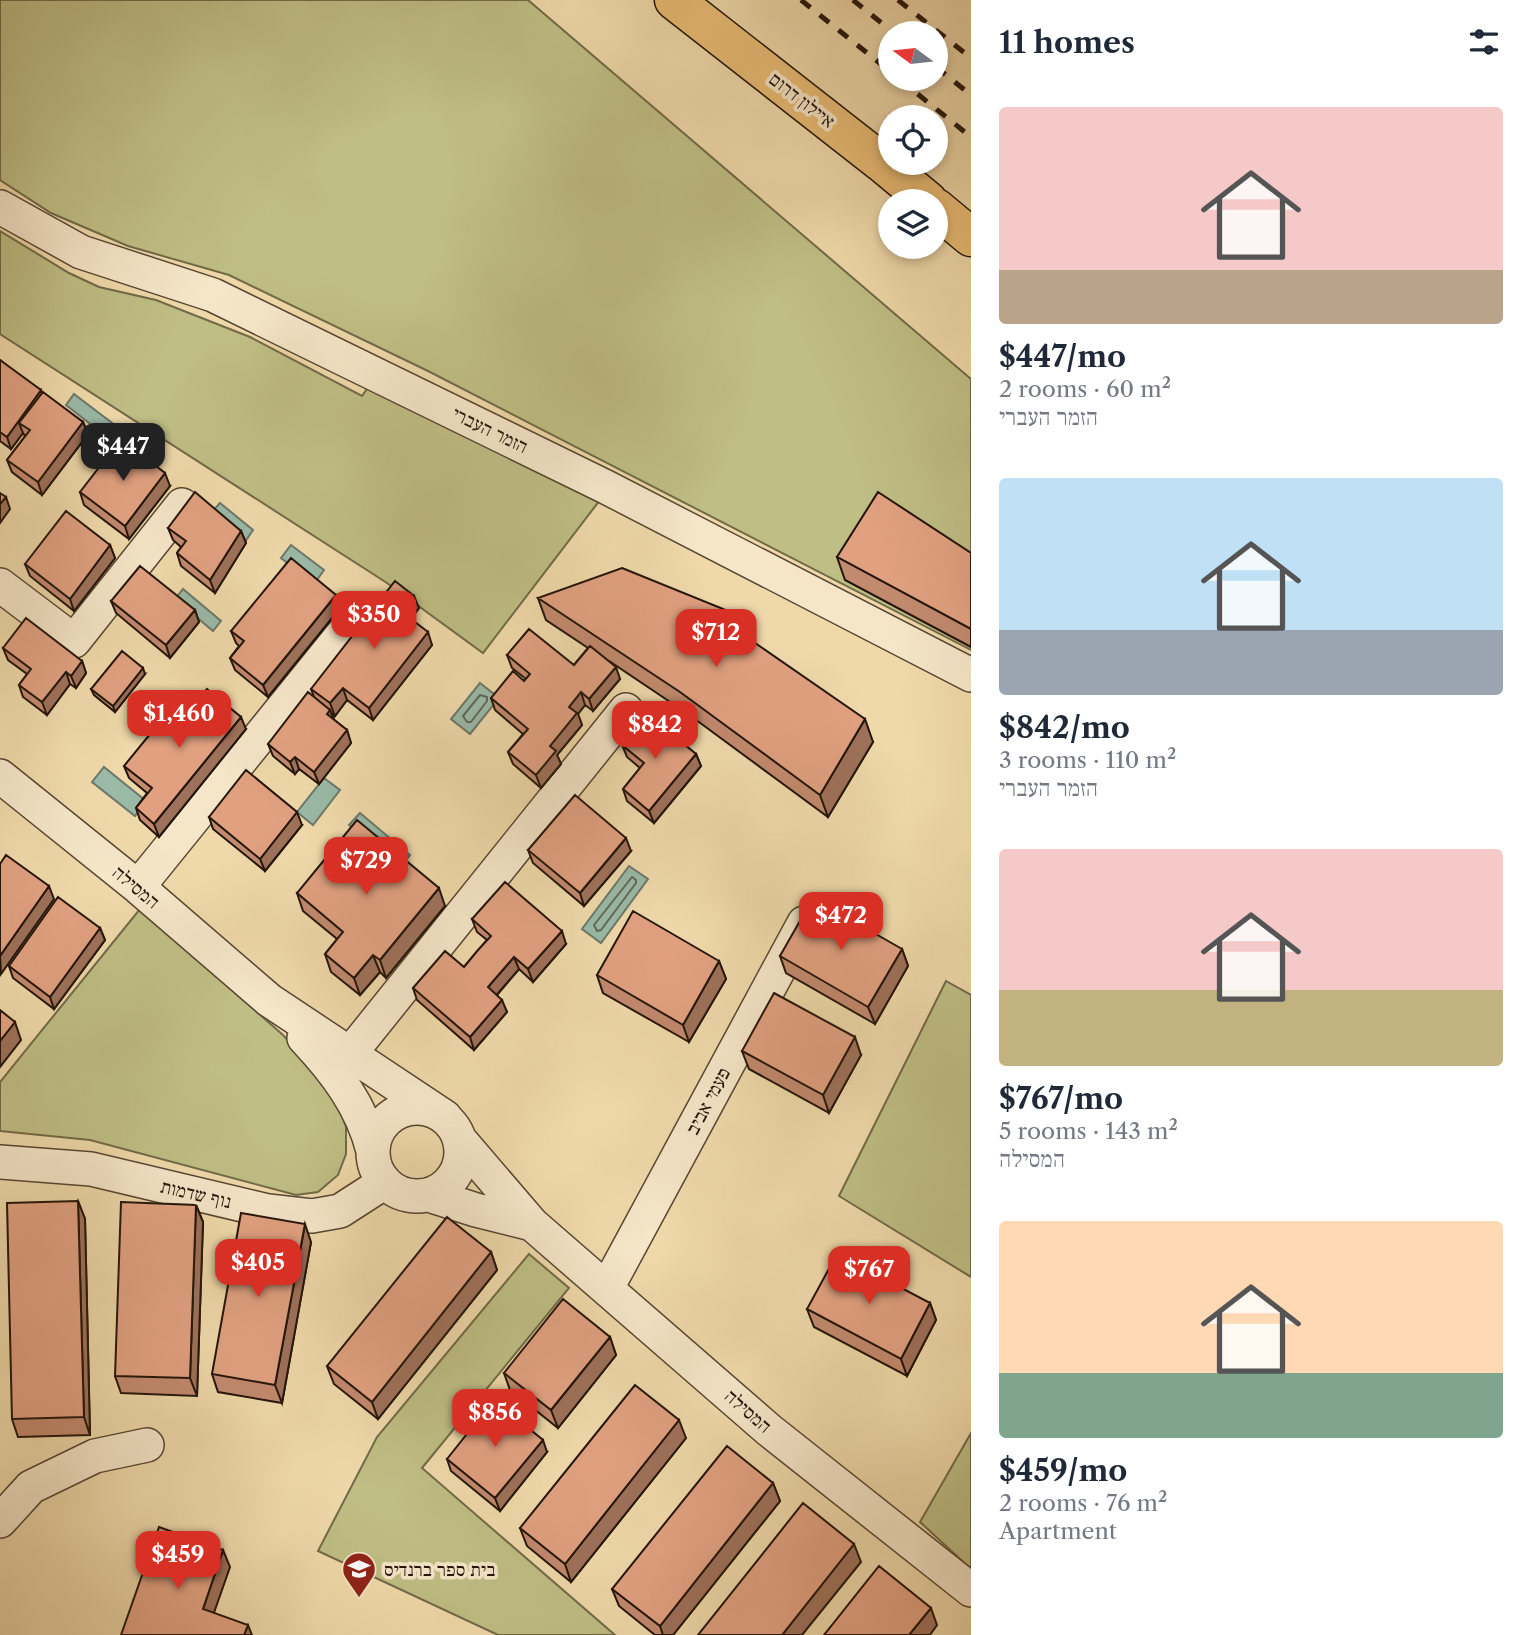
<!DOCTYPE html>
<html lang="en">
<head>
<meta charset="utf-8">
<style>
	:root { --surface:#fff; --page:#f6f6f7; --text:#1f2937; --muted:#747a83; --accent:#d93025 }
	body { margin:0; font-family:"Libre Caslon Text","Frank Ruhl Libre",serif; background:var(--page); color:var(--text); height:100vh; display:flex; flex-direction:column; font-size:26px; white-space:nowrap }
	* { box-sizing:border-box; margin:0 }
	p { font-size:23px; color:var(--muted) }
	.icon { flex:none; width:38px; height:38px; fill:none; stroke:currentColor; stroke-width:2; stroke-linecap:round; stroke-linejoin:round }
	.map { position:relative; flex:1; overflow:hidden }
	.sheet { display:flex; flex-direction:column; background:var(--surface); width:560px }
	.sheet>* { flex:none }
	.needle { width:46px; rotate:285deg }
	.tools { position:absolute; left:878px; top:21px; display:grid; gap:14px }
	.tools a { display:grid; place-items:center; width:70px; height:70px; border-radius:50%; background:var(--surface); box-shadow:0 4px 10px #0003; font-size:35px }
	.price { position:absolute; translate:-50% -60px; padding:0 16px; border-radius:14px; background:var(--accent); color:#fff; font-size:23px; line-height:46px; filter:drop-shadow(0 2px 4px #0008) }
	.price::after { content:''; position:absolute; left:50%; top:42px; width:21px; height:16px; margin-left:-10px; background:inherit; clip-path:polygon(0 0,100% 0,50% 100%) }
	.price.on { background:#222; color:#fff }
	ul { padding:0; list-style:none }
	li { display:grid; align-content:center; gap:14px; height:371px; padding:0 28px }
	li span { display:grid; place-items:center; height:217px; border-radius:7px; color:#555 }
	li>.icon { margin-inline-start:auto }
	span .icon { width:126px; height:126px; fill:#fffc; stroke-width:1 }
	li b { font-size:30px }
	h2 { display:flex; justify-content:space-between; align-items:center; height:84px; padding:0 28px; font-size:30px }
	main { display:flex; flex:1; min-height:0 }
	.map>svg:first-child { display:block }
	.green { fill:#bfbe85; stroke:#726a48; stroke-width:2 }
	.water { fill:#9abaa8; stroke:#6b7869; stroke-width:2 }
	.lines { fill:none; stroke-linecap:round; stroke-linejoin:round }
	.shore { stroke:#5f6859; stroke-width:2 }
	.minor-casing { stroke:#574632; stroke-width:36 }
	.highway-casing { stroke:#24150a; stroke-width:41 }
	.minor { stroke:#f5e6c8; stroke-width:33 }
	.highway { stroke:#e8bc75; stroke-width:38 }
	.rail { stroke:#24150a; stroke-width:5; stroke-dasharray:12 12; stroke-linecap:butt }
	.wall { fill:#c28a6f; stroke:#24150a; stroke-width:2 }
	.shaded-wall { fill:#9e715a; stroke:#24150a; stroke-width:2 }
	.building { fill:#e1a181; stroke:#24150a; stroke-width:2 }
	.labels { text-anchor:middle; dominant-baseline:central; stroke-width:7; stroke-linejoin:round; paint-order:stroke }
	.street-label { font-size:19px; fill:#24150a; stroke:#f5e6c8 }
	.poi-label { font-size:19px; fill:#24150a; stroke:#f5e6c8; text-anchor:start }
</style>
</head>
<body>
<main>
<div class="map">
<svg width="971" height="1635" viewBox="0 0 971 1635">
	<rect width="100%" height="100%" fill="#efd9aa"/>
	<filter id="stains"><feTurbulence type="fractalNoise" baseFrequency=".00286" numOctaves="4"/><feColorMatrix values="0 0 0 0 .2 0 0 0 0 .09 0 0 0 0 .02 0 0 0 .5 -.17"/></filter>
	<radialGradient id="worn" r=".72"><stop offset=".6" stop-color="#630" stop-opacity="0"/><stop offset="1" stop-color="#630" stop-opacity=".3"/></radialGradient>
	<path class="green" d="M0 0H528L971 379V650L428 371 229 275 128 246 51 213 0 180Z
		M0 231 69 273 99 287 156 300 250 337 362 396 373 380 603 496 483 653 387 583 0 334Z
		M140 909 283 1035 333 1088 346 1127V1154L338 1175 318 1192 296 1195 90 1140 0 1131V1082Z
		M946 981 971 995V1277L839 1196Z
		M529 1254 569 1288 422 1468 615 1635H498L318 1551 377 1437Z
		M971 1433V1569L920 1522Z"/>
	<path class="water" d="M74 394 116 426 107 437 66 405Z
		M220 503 253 530 245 542 211 513Z
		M291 545 324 570 314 584 281 558Z
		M183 589 221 621 213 631 175 599Z
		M480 683 499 698 470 734 451 719Z
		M104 767 146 801 135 816 92 782Z
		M324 778 340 790 313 825 297 812Z
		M360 813 410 855 400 867 349 825Z
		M629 866 648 879 601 943 582 929Z"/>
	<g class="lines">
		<path class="shore" d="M480 695 487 697V701L471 722H467L463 716Z
			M632 877 636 880V883L601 930 597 931 594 925Z"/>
		<g class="minor-casing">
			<path id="minor" d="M0 207 81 252 213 295 604 486 971 675
				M0 585 74 641 182 505
				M0 776 138 887 269 1000 445 1117
				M138 887 363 609
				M304 1038C335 1071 362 1106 373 1151
				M349 1055 626 710
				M373 1152a44 44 0 1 1 88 0a44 44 0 1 1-88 0Z
				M460 1140 532 1224 769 1430 971 1590
				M0 1162 91 1169 268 1211 312 1216 340 1211 385 1182
				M429 1195 476 1210 532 1224
				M607 1288 804 923
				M0 1521 31 1487 95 1456 147 1445"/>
		</g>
		<g class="highway-casing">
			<path id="highway" d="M674 0 881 162 928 201
				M936 208 971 237"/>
		</g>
		<use href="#minor" class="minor"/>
		<use href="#highway" class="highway"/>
		<path class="rail" d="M801 0 891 72
			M853 0 894 33
			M898 0 971 58
			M936 67 971 95
			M899 79 971 137"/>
	</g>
	<path class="wall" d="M0 360 42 393 83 422 88 434 42 495 12 472 7 460 25 436 23 433 11 449 0 441Z
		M170 486 129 539 84 505 80 492Z
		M168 528 241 531 246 543 215 593 181 566 177 553 181 547 173 540Z
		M110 545 115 558 74 611 30 576 25 564Z
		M971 553V647L845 580 837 557Z
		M538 598 751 639 750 640 873 742 828 817 688 714 612 663 620 679 593 711 585 705 578 714 582 725 557 755 561 764 541 788 513 764 508 752 523 734 495 710 491 698 526 679 512 668 507 655 574 665 588 648 546 620Z
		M111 601 195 610 199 622 170 658 116 613Z
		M341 607 268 697 235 670 230 658 239 646 236 643 231 631Z
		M419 608 411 619 432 645 373 720 347 700 335 716 331 713 334 720 347 730 351 743 319 784 299 769 295 774 273 756 268 744 314 697 311 689Z
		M3 648 82 661 86 673 76 688 70 684 47 715 23 697 19 685 27 674 8 660Z
		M145 674 115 712 94 695 91 689Z
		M189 711 246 729 159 837 140 820 136 808 147 793 129 778 124 766Z
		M622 745 696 754 701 766 654 823 627 801 623 789 640 768 627 757Z
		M209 817 302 825 265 871 213 829Z
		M528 850 631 851 584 906 533 863Z
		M297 893 445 906 386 978 380 972 360 995 331 972 325 954 337 939 303 911Z
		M472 919 566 944 533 982 519 969 497 995 507 1012 474 1050 417 1000 413 988 464 967 487 940 477 932Z
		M100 928 105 940 54 1009 13 978 9 966Z
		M902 949 908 966 875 1024 786 973 780 956Z
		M719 961 726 979 689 1042 603 993 597 975Z
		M742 1051 861 1055 829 1113 749 1069Z
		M78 1201 85 1219 90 1435 18 1437 12 1419Z
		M196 1205 203 1222 197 1396 121 1393 115 1376Z
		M311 1242 282 1403 218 1392 212 1374Z
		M491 1252 497 1270 378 1419 334 1384 327 1366Z
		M930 1303 936 1320 907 1376 814 1327 807 1309Z
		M610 1337 616 1355 558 1428 510 1390 504 1373Z
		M686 1438 571 1582 527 1546 520 1528Z
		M547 1452 500 1511 451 1471 447 1459Z
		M773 1483 780 1501 673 1635H655L619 1606 612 1589Z"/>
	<path class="shaded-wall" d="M41 390 45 402 19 423 23 433 11 449 7 437Z
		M83 422 88 434 42 495 38 482Z
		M165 473 170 486 129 539 125 526Z
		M6 497 10 509 0 523V504Z
		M241 531 246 543 215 593 210 580Z
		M110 545 115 558 74 611 70 599Z
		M336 595 341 607 268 697 263 685Z
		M414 596 419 608 406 624 402 612Z
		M195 610 199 622 170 658 166 645Z
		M743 617 751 639 740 649 732 627Z
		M428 632 432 645 373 720 369 708Z
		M82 661 86 673 76 688 71 676Z
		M616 667 620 679 593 711 589 699Z
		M143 668 145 674 115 712 113 706Z
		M66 672 70 684 47 715 42 702Z
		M343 688 347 700 335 716 330 703Z
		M581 692 585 705 578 714 582 725 557 755 561 764 541 788 536 775 569 707Z
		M330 710 335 722 327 714Z
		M241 717 246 729 159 837 154 824Z
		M865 719 873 742 828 817 820 795Z
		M347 730 351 743 319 784 314 772Z
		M696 754 701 766 654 823 649 811Z
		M295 757 299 769 295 774 290 762Z
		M297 812 302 825 265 871 260 859Z
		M626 838 631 851 584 906 580 893Z
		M49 886 54 899 1 974 0 956Z
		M439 888 445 906 386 978 380 960Z
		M100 928 105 940 54 1009 50 997Z
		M562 931 566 944 533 982 528 969Z
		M902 949 908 966 875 1024 868 1007Z
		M373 955 380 972 360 995 354 978Z
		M514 957 519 969 493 999 488 987Z
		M719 961 726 979 689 1042 683 1025Z
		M502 1000 507 1012 474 1050 470 1037Z
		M15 1022 21 1040 0 1067V1041Z
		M855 1037 861 1055 829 1113 823 1095Z
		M78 1201 85 1219 90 1435 84 1417Z
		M196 1205 203 1222 197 1396 190 1378Z
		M305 1224 311 1242 282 1403 275 1385Z
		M491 1252 497 1270 378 1419 372 1402Z
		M930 1303 936 1320 907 1376 901 1359Z
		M610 1337 616 1355 558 1428 551 1410Z
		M679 1420 686 1438 571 1582 565 1564Z
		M543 1440 547 1452 500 1511 495 1498Z
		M773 1483 780 1501 673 1635H663L660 1626Z
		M854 1544 861 1562 802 1635H782Z
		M223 1550 230 1567 209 1627 203 1609Z
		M931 1608 937 1625 930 1635H909Z
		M248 1625 252 1635H244Z"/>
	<path class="building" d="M0 360 41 390 7 437 0 432Z
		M43 392 83 422 38 482 7 460 30 430 19 423Z
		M121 439 165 473 125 526 80 492Z
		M195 492 241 531 210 580 177 553 186 541 168 528Z
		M878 492 971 553V629L837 557Z
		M0 493 6 497 0 504Z
		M66 511 110 545 70 599 25 564Z
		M291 558 336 595 263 685 230 658 244 641 231 631Z
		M140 566 195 610 166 645 111 601Z
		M622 568 743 617 732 627 865 719 820 795 680 692 538 598Z
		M395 581 414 596 402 612 428 632 369 708 343 688 330 703 311 689Z
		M26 618 82 661 71 676 66 672 42 702 19 685 31 669 3 648Z
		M529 629 574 665 590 646 616 667 589 699 581 692 569 707 577 713 550 746 556 751 536 775 508 752 528 729 491 698 513 671 524 681 530 674 507 655Z
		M122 651 143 668 113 706 91 689Z
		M207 689 241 717 154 824 136 808 152 788 124 766 177 701 189 711Z
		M308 692 330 710 327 714 347 730 314 772 295 757 290 762 268 744Z
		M648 714 696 754 649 811 623 789 644 763 622 745Z
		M246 770 297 812 260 859 209 817Z
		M575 795 626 838 580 893 528 850Z
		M357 820 439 888 380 960 373 955 354 978 325 954 343 932 297 893Z
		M6 855 49 886 0 956V864Z
		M505 882 562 931 528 969 514 957 488 987 502 1000 470 1037 413 988 445 951 464 967 478 950 491 936 472 919Z
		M58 897 100 928 50 997 9 966Z
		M813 898 902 949 868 1007 780 956Z
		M633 911 719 961 683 1025 597 975Z
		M774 993 855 1037 823 1095 742 1051Z
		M0 1010 15 1022 0 1041Z
		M78 1201 84 1417 12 1419 7 1203Z
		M121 1202 196 1205 190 1378 115 1376Z
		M241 1213 305 1224 275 1385 212 1374Z
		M447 1217 491 1252 372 1402 327 1366Z
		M837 1254 930 1303 901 1359 807 1309Z
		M563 1299 610 1337 551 1410 504 1373Z
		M635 1385 679 1420 565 1564 520 1528Z
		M494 1400 543 1440 495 1498 447 1459Z
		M727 1446 773 1483 660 1626 612 1589Z
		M803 1503 854 1544 782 1635H698Z
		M159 1527 223 1550 203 1609 248 1625 244 1635H121Z
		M879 1566 931 1608 909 1635H824Z"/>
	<defs>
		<g id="school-pin" transform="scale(1.75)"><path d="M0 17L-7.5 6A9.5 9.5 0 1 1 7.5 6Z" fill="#8f2418" stroke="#f5e6c8"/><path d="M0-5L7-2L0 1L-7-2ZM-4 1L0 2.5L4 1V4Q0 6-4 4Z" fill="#fff"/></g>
	</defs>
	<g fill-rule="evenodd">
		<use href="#school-pin" x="359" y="1569"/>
	</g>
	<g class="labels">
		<g class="street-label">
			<text transform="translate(802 100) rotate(38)">איילון דרום</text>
			<text transform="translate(490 430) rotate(26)">הזמר העברי</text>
			<text transform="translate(136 887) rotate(40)">המסילה</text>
			<text transform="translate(708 1101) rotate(-62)">פעמי אביב</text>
			<text transform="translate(196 1194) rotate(13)">נוף שדמות</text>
			<text transform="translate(748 1411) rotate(41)">המסילה</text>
		</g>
		<g class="poi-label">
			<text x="384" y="1569">בית ספר ברנדיס</text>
		</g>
	</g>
	<rect width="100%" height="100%" filter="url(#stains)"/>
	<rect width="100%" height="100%" fill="url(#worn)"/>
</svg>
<div class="tools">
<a><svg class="needle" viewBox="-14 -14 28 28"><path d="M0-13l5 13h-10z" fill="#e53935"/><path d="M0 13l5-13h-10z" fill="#747a83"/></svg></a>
<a><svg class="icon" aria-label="locate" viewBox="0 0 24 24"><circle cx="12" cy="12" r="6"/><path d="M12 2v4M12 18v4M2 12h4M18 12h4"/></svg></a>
<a><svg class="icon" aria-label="layers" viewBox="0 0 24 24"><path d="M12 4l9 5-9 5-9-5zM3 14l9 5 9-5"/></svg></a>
</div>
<b class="price on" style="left:123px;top:483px">$447</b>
<b class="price" style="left:374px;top:651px">$350</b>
<b class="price" style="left:716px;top:669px">$712</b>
<b class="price" style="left:179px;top:750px">$1,460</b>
<b class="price" style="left:655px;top:761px">$842</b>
<b class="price" style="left:366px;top:897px">$729</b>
<b class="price" style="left:841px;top:952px">$472</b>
<b class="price" style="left:258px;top:1299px">$405</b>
<b class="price" style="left:869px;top:1306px">$767</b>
<b class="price" style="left:495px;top:1449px">$856</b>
<b class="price" style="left:178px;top:1591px">$459</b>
</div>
<section class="sheet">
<h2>11 homes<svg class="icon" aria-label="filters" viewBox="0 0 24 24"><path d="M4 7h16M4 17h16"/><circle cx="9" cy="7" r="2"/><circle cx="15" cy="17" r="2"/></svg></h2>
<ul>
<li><span style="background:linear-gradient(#f6c9c9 75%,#b9a48a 0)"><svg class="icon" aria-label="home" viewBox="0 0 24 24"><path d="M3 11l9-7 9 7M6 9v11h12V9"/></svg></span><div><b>$447/mo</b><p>2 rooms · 60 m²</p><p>הזמר העברי</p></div></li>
<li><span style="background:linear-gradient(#bfe0f5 70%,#9aa5b1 0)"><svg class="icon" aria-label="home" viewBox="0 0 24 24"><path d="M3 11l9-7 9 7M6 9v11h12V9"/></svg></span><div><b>$842/mo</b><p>3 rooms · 110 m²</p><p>הזמר העברי</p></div></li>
<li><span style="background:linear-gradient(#f6c9c9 65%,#c2b280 0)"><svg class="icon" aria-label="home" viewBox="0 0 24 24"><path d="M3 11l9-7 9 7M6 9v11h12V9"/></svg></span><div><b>$767/mo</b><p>5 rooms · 143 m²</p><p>המסילה</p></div></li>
<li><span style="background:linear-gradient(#ffd9b3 70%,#7fa58c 0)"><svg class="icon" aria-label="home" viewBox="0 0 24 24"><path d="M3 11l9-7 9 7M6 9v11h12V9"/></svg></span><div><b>$459/mo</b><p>2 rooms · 76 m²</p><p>Apartment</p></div></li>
</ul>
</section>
</main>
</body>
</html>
